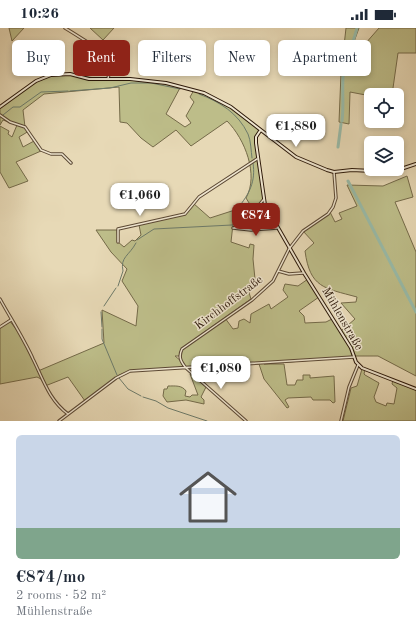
<!DOCTYPE html>
<html lang="en">
<head>
<meta charset="utf-8">
<style>
	:root { --surface:#fff; --page:#f2f2f3; --text:#1f2937; --muted:#747a83; --accent:#8f2418 }
	body { margin:0; font-family:"Old Standard TT",serif; background:var(--page); color:var(--text); height:100vh; display:flex; flex-direction:column; font-size:15px; white-space:nowrap }
	* { box-sizing:border-box; margin:0 }
	p { font-size:13px; color:var(--muted) }
	.icon { flex:none; width:22px; height:22px; fill:none; stroke:currentColor; stroke-width:2; stroke-linecap:round; stroke-linejoin:round }
	.map { position:relative; height:393px; overflow:hidden }
	.side { display:flex; flex-direction:column; background:var(--surface); flex:1 }
	.side>* { flex:none }
	.hud { position:absolute; left:12px; top:12px; width:392px; height:36px; display:flex; gap:8px }
	.fabs { position:absolute; left:364px; top:60px; display:grid; gap:8px }
	.fabs a { display:grid; place-items:center; width:40px; height:40px; border-radius:6px; background:var(--surface); box-shadow:0 2px 6px #0003; font-size:20px }
	.price { position:absolute; translate:-50% -34px; padding:0 9px; border-radius:8px; background:#fff; color:#222; font-size:13px; line-height:26px; filter:drop-shadow(0 1px 2px #0008) }
	.price::after { content:''; position:absolute; left:50%; top:24px; width:12px; height:9px; margin-left:-6px; background:inherit; clip-path:polygon(0 0,100% 0,50% 100%) }
	.price.active { background:var(--accent); color:#fff }
	ul { padding:0; list-style:none }
	li { display:grid; align-content:center; gap:8px; height:212px; padding:0 16px }
	li span { display:grid; place-items:center; height:124px; border-radius:6px; color:#555 }
	li>.icon { margin-inline-start:auto }
	span .icon { width:72px; height:72px; fill:#fffc; stroke-width:1 }
	li b { font-size:17px }
	.chip { padding:0 14px; border-radius:6px; background:var(--surface); box-shadow:0 2px 6px #0003; font-size:14px; line-height:36px }
	.chip.active { background:var(--accent); color:#fff }
	.status { display:flex; justify-content:space-between; align-items:center; height:28px; padding:0 20px; background:var(--surface); direction:ltr }
	.status svg { height:11px; fill:currentColor }
	.map>svg:first-child { display:block }
	.green { fill:#bdbd89; stroke:#746a49 }
	.lines { fill:none; stroke-linecap:round; stroke-linejoin:round }
	.stream { stroke:#6d7a69; stroke-width:1 }
	.river { stroke:#98bba9; stroke-width:3 }
	.street-casing { stroke:#5b4834; stroke-width:3.5 }
	.secondary-casing { stroke:#2c1809; stroke-width:4 }
	.street { stroke:#efe6d0; stroke-width:1.5 }
	.secondary { stroke:#efe6d0; stroke-width:2 }
	.labels { text-anchor:middle; dominant-baseline:central; stroke-width:3; stroke-linejoin:round; paint-order:stroke }
	.street-label { font-size:12px; fill:#2c1809; stroke:#efe6d0 }
</style>
</head>
<body>
<div class="status"><b>10:26</b><svg viewBox="0 0 49 12"><path d="M0 12V9h3v3zM5 12V6h3v6zM10 12V3h3v9zM15 12V0h3v12zM26 1h20v11H26zM47 4h2v5h-2z"/></svg></div>
<div class="map">
<svg width="416" height="393" viewBox="0 0 416 393">
	<rect width="100%" height="100%" fill="#e7d9b6"/>
	<filter id="stains"><feTurbulence type="fractalNoise" baseFrequency=".005" numOctaves="4"/><feColorMatrix values="0 0 0 0 .2 0 0 0 0 .09 0 0 0 0 .02 0 0 0 .5 -.17"/></filter>
	<radialGradient id="worn" r=".72"><stop offset=".6" stop-color="#630" stop-opacity="0"/><stop offset="1" stop-color="#630" stop-opacity=".3"/></radialGradient>
	<path class="green" d="M9 0H24L12 13Z
		M90 0H114L103 12Z
		M346 0H359L351 22 358 24 379 0H416V25H398L392 67 371 68 350 64 349 96 339 94 341 45Z
		M70 46C106 54 144 50 181 58L166 86 185 99 191 95 186 88 194 74 190 69 194 62 231 79 260 103 256 109V115L264 171 254 183 246 170C259 147 245 111 227 93L191 118 176 102 153 119 141 110 127 95 120 94 119 59 44 66 23 82 25 99 29 103 19 109 23 119 34 113 41 123 16 134 28 153 9 160 0 144V98L9 103 8 106 12 109 17 97 3 92 0 97V79L36 53 51 47Z
		M407 148 413 169 395 174 416 224V348L378 328H355L341 303 355 291 341 275 356 274 357 269C324 260 310 260 305 223L314 215 303 203 330 184 335 194 342 191 339 185 357 178 347 157 383 158Z
		M193 175 210 190 238 181 241 189 233 196 231 214 249 220 250 216 254 217 253 231 255 251 247 258 251 271 182 320 179 328H175L181 333 182 321 225 290 233 301 238 300 239 293 244 291 250 295 251 286 269 276 271 281 288 269 283 262 285 256 298 258 308 251 319 269 299 283 304 288 305 295 326 294 332 291 350 320 353 329 264 336H284L287 357H295L297 352H303V347H310V350L334 348 335 374 333 375 330 372H313L311 369 288 370 285 372 289 379 287 380 264 351 259 336 186 340 181 333 183 339 127 344 119 347 85 373 68 349 45 358 41 351 37 349 0 356V298L9 292 19 305 38 343 104 315 102 282 136 298 138 278 122 253 127 241 111 224 96 202H117L118 214 124 219 132 212 135 213 141 207 139 197 184 186Z
		M362 341 365 342 364 346 365 347 379 355 374 369 376 374 386 378 387 375 394 376 397 360 392 356 393 352 416 362V393H343L351 360 357 358Z
		M190 346 206 359 201 369 204 372V376L186 372 167 374 163 368 164 361H167L168 358C175 358 182 357 186 363L185 368 190 369 192 367H198Z"/>
	<g class="lines">
		<path class="stream" d="M70 63 110 60 131 55H151L180 61
			M199 66C220 74 238 85 248 106 251 113 251 123 252 130
			M3 87 13 79H20L41 64 68 63
			M233 196 239 193 242 188 238 180C249 166 256 154 253 135
			M137 212 154 201 232 197
			M118 258 123 243C120 229 129 228 136 215
			M104 278 116 260
			M101 284 102 299
			M102 301V311L117 347
			M119 350 128 361 141 368
			M143 369 156 373 168 380 207 393"/>
		<path class="river" d="M342 93C344 78 342 64 343 49 345 31 353 17 357 0
			M338 119 341 96
			M348 153 416 284"/>
		<g class="street-casing">
			<path id="street" d="M65 0C70 3 107 26 109 29 112 36 109 44 108 51
				M0 87 10 94 25 99 41 122 51 126H62L71 135
				M233 200 251 202 277 200
				M234 200 250 188 264 171
				M118 214V201L185 186 199 169 257 131
				M278 243 289 246 303 245
				M0 271C11 291 24 311 33 331 43 351 49 372 68 386
				M0 299 11 292
				M59 393 116 350 130 343 354 329
				M246 393 186 340C181 334 178 329 182 321L252 272 273 253 289 221 303 203 328 186 333 179 336 170 334 144
				M341 393 349 359 358 337"/>
		</g>
		<g class="secondary-casing">
			<path id="secondary" d="M0 79 36 53 51 47 70 46 89 51H130L166 55 204 65 231 79 296 129 327 142 334 144 352 142 392 144 416 136
				M260 103 256 109V115L265 177 304 245 351 320 356 334 362 340 416 361"/>
		</g>
		<use href="#street" class="street"/>
		<use href="#secondary" class="secondary"/>
	</g>
	<g class="labels">
		<g class="street-label">
			<text transform="translate(229 275) rotate(-37)">Kirchhoffstraße</text>
			<text transform="translate(342 291) rotate(60)">Mühlenstraße</text>
		</g>
	</g>
	<rect width="100%" height="100%" filter="url(#stains)"/>
	<rect width="100%" height="100%" fill="url(#worn)"/>
</svg>
<div class="fabs">
<a><svg class="icon" aria-label="locate" viewBox="0 0 24 24"><circle cx="12" cy="12" r="6"/><path d="M12 2v4M12 18v4M2 12h4M18 12h4"/></svg></a>
<a><svg class="icon" aria-label="layers" viewBox="0 0 24 24"><path d="M12 4l9 5-9 5-9-5zM3 14l9 5 9-5"/></svg></a>
</div>
<b class="price" style="left:296px;top:120px">€1,880</b>
<b class="price" style="left:140px;top:189px">€1,060</b>
<b class="price active" style="left:256px;top:209px">€874</b>
<b class="price" style="left:221px;top:362px">€1,080</b>
<div class="hud">
<a class="chip">Buy</a>
<a class="chip active">Rent</a>
<a class="chip">Filters</a>
<a class="chip">New</a>
<a class="chip">Apartment</a>
</div>
</div>
<section class="side">
<ul>
<li><span style="background:linear-gradient(#c9d6e8 75%,#7fa58c 0)"><svg class="icon" aria-label="home" viewBox="0 0 24 24"><path d="M3 11l9-7 9 7M6 9v11h12V9"/></svg></span><div><b>€874/mo</b><p>2 rooms · 52 m²</p><p>Mühlenstraße</p></div></li>
</ul>
</section>
</body>
</html>
